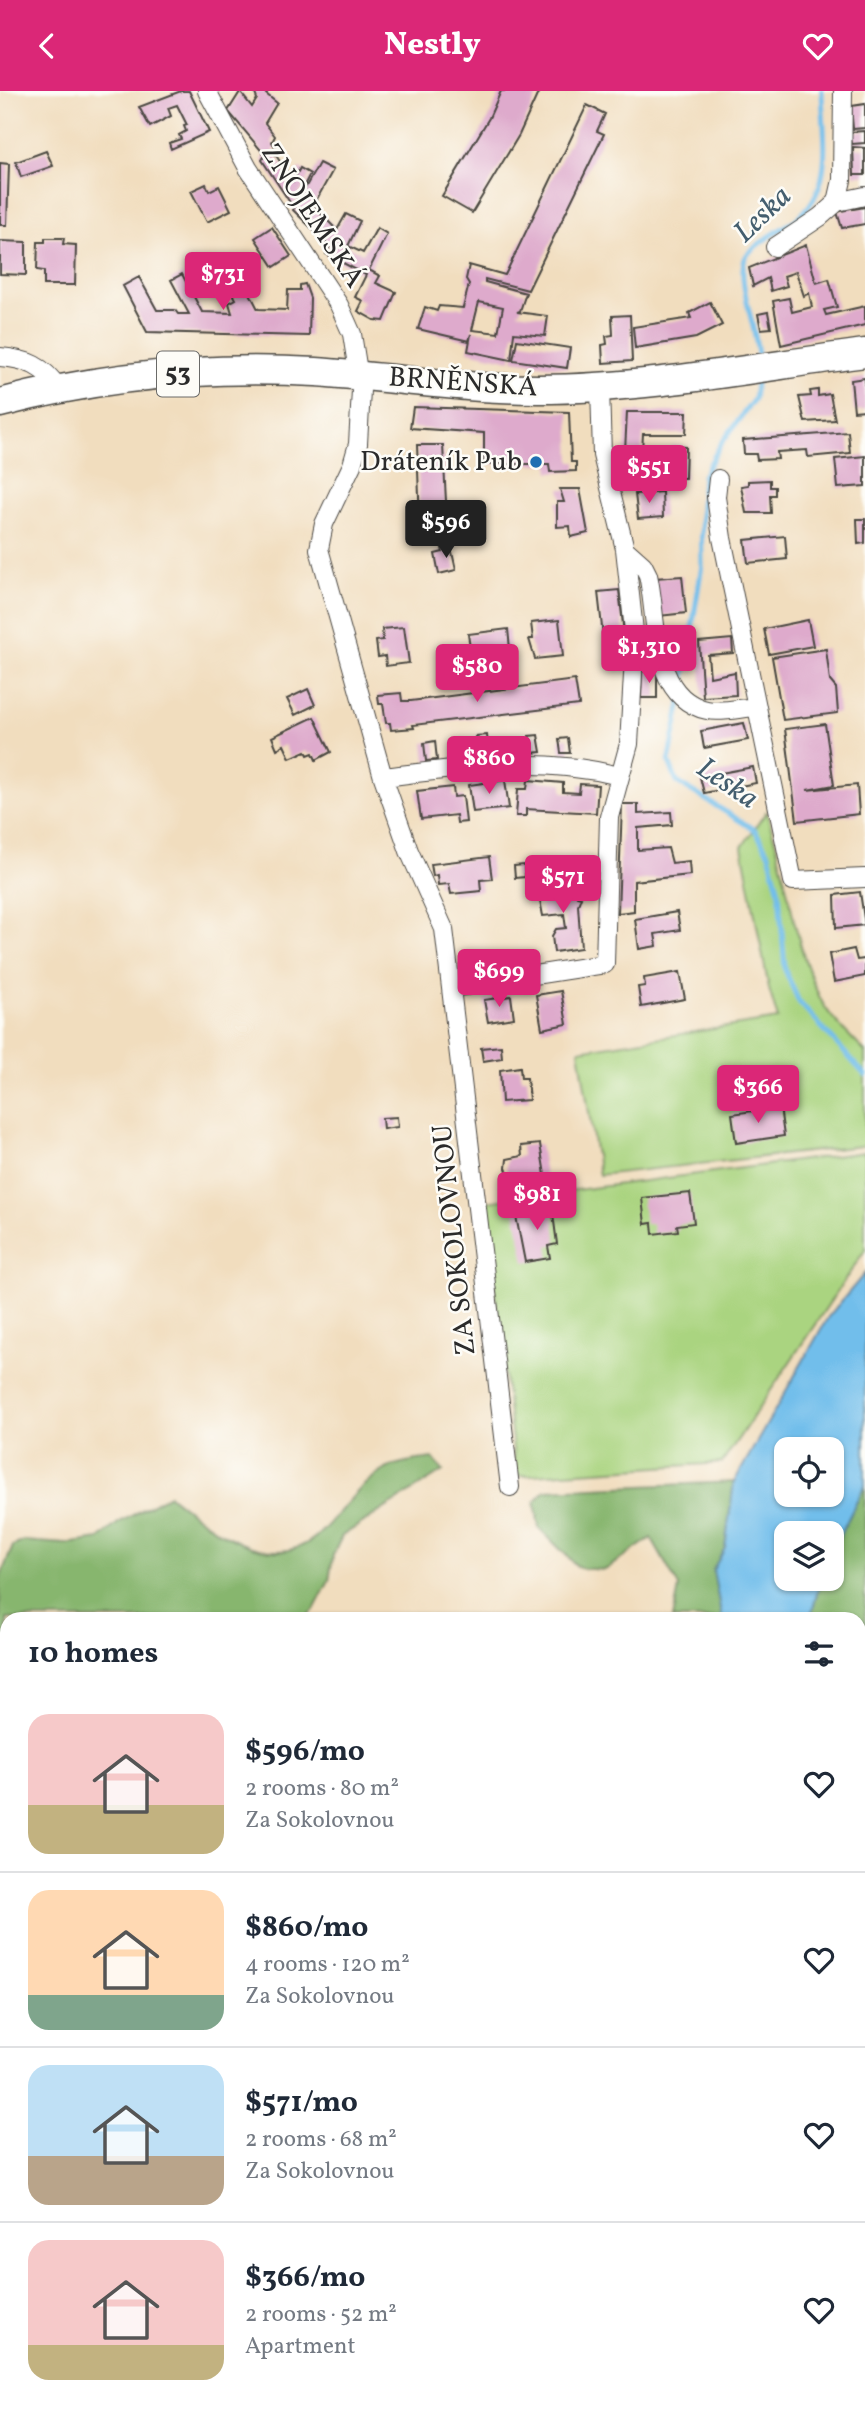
<!DOCTYPE html>
<html lang="en">
<head>
<meta charset="utf-8">
<style>
	:root { --surface:#fff; --page:#f6f6f7; --text:#1f2937; --muted:#747a83; --line:#e0e1e3; --accent:#db2777 }
	body { margin:0; font-family:Vollkorn,serif; background:var(--page); color:var(--text); height:100vh; display:flex; flex-direction:column; font-size:26px; white-space:nowrap }
	* { box-sizing:border-box; margin:0 }
	p { font-size:23px; color:var(--muted) }
	.icon { flex:none; width:38px; height:38px; fill:none; stroke:currentColor; stroke-width:2; stroke-linecap:round; stroke-linejoin:round }
	.map { position:relative; flex:1; overflow:hidden }
	.details { position:absolute; left:0px; top:1521px; width:866px; height:800px; display:flex; flex-direction:column; background:var(--surface); border-radius:21px 21px 0 0; box-shadow:0 2px 5px #0004 }
	.details>* { flex:none }
	.fabs { position:absolute; left:774px; top:1346px; display:grid; gap:14px }
	.fabs a { display:grid; place-items:center; width:70px; height:70px; border-radius:14px; background:var(--surface); box-shadow:0 2px 5px #0004; font-size:35px }
	.price { position:absolute; translate:-50% -60px; padding:0 16px; border-radius:7px; background:var(--accent); color:#fff; font-size:23px; line-height:46px; filter:drop-shadow(0 2px 4px #0008) }
	.price::after { content:''; position:absolute; left:50%; top:42px; width:21px; height:16px; margin-left:-10px; background:inherit; clip-path:polygon(0 0,100% 0,50% 100%) }
	.price.on { background:#222; color:#fff }
	ul { padding:0; list-style:none }
	li { display:flex; align-items:center; gap:21px; height:175px; padding:0 28px }
	li+li { border-top:2px solid var(--line) }
	li span { display:grid; place-items:center; flex:none; width:196px; height:140px; border-radius:21px; color:#555 }
	li>.icon { margin-inline-start:auto }
	span .icon { width:84px; height:84px; fill:#fffc; stroke-width:1 }
	li b { font-size:30px }
	h2 { display:flex; justify-content:space-between; align-items:center; height:84px; padding:0 28px; font-size:30px }
	header { display:flex; justify-content:space-between; align-items:center; height:91px; padding:0 28px; background:var(--accent); color:#fff; font-size:32px; font-weight:800 }
	.map>svg:first-child { display:block }
	.green { fill:#aad480; stroke:#6a8056; stroke-width:2 }
	.forest { fill:#87b66e; stroke:#59704c; stroke-width:2 }
	.water { fill:#71beeb; stroke:#4e748b; stroke-width:2; fill-rule:evenodd }
	.lines { fill:none; stroke-linecap:round; stroke-linejoin:round }
	.stream { stroke:#71beeb; stroke-width:5 }
	.building { fill:#deaacc; fill-rule:evenodd }
	.street-casing { stroke:#494641; stroke-width:20 }
	.primary-casing { stroke:#494641; stroke-width:31 }
	.street { stroke:#fff; stroke-width:18 }
	.primary { stroke:#fff; stroke-width:28 }
	.poi-dot { fill:#1f6fb2; stroke:#fdfcf7; stroke-width:2.5 }
	.labels { text-anchor:middle; dominant-baseline:central; stroke-width:5; stroke-linejoin:round; paint-order:stroke }
	.shield { fill:#fdfcf7; stroke:#6a6a68; stroke-width:2 }
	.shield-label { font-size:26px; font-weight:bold; fill:#2b2b2b }
	.street-label { font-size:28px; fill:#2b2b2b; stroke:#fdfcf7 }
	.poi-label { font-size:28px; fill:#2b2b2b; stroke:#fdfcf7; text-anchor:end }
	.water-label { font-size:30px; font-style:italic; fill:#445e6e; stroke:#fdfcf7 }
</style>
</head>
<body>
<header><svg class="icon" aria-label="back" viewBox="0 0 24 24"><path d="M15 5l-7 7 7 7"/></svg>Nestly<svg class="icon" aria-label="heart" viewBox="0 0 24 24"><path d="M12 20l-8-8c-3-5 5-10 8-4 3-6 11-1 8 4z"/></svg></header>
<div class="map">
<svg width="865" height="2320" viewBox="0 0 865 2320">
	<rect width="100%" height="100%" fill="#fdfcf7"/>
	<filter id="ink" filterUnits="userSpaceOnUse"><feTurbulence type="fractalNoise" baseFrequency=".0143" numOctaves="2"/><feDisplacementMap in="SourceGraphic" scale="14" xChannelSelector="R" yChannelSelector="G"/><feConvolveMatrix kernelMatrix="1 2 1 2 8 2 1 2 1" color-interpolation-filters="sRGB"/></filter>
	<filter id="wash" filterUnits="userSpaceOnUse"><feTurbulence type="fractalNoise" baseFrequency=".00686" numOctaves="4" result="noise"/><feDisplacementMap in="SourceGraphic" scale="28" xChannelSelector="R" yChannelSelector="G"/><feGaussianBlur stdDeviation="1.57" result="paint"/><feColorMatrix in="noise" values="0 0 0 0 0 0 0 0 0 0 0 0 0 0 0 0 0 1.4 0 .05"/><feComposite in="paint" operator="in"/></filter>
	<g filter="url(#wash)">
		<rect width="100%" height="100%" fill="#f1ddbe"/>
		<path class="green" d="M766 721C788 781 792 849 820 907 829 927 851 945 865 961V1052L862 1055 599 1084 579 959 778 928 769 898 742 756Z
			M865 1061V1159L722 1372 516 1385 485 1111Z
			M865 1907V2320H860L854 2314H859V1920Z
			M400 2314H832L838 2320H393Z"/>
		<path class="forest" d="M433 1367 443 1380 342 1445 333 1464 329 1490 314 1519 305 1528H7V1585L0 1586V1487L13 1455 24 1450 66 1453 99 1448 118 1432 169 1404C209 1436 273 1488 320 1442 343 1420 360 1390 390 1376 402 1370 420 1369 433 1367Z
			M734 1391 725 1457 713 1479 722 1528H673L679 1496 651 1447 605 1479 579 1477 539 1437 535 1411 545 1399Z
			M865 1394V1907L859 1920V1528H810L821 1488H831V1462Z
			M7 2162V2243L0 2244V2165Z
			M7 2308V2314H400L393 2320H0V2309Z"/>
		<path class="water" d="M865 1182V1394L831 1462V1442H786V1488H821L810 1528H722L713 1479 725 1457 734 1391 828 1226ZM786 1358H831V1404H786Z"/>
		<g class="lines">
			<path class="stream" d="M758 268C759 241 733 185 747 164 755 153 783 137 795 129 836 98 823 45 822 0
				M682 601 702 474 701 416 703 385 721 353 754 308 757 285
				M681 610 669 671 677 691 755 739 769 763 779 801 785 879 799 911 865 984"/>
		</g>
		<g id="blocks">
			<path class="building" d="M181 0H189L209 41 171 58 169 52 181 48 179 44 186 40 184 35 187 34 177 14 168 17 171 25 150 36 139 16Z
				M254 0H268L266 3 277 12 265 32 275 45 272 51 276 57 273 60 293 90 300 77 310 83 293 116 262 69 265 64 228 20 240 1 252 16 257 8Z
				M501 0H539L519 44 472 122 442 105 489 27Z
				M865 13V37L853 38 851 15Z
				M587 14 605 23 597 40 604 43 528 199 485 188V191L526 202 520 220 517 221 548 225 545 245 514 242 511 269 468 260 471 243 469 250 418 238 425 216 437 220 439 215 463 217 469 193 466 188 469 174 505 184ZM479 211 503 216 498 242 472 239Z
				M865 40V52L852 53 850 41Z
				M853 56 865 57V84H854Z
				M46 60 53 75 21 86 16 71Z
				M0 72 9 73 7 134H0Z
				M319 72 333 79 313 115 337 139 346 123 360 130 348 155 363 162 377 137 387 143 369 179 380 185 376 192 396 201 384 230 374 229 358 220 363 210 355 206 366 184 326 163 330 155 293 119Z
				M206 93 209 100 219 95 231 119 207 131 191 100Z
				M852 112 853 118 865 116V133L842 137 837 121 846 119 845 114Z
				M272 136 291 165 274 176 255 147Z
				M45 147H64L63 153 76 154 75 194H44V180L37 179 38 151H45Z
				M0 150 26 151V184L0 183Z
				M806 154 816 192 829 188 837 216 824 219 826 224 865 215V234L781 254 773 210 789 207 792 221 812 216 809 202 804 205 796 181 784 185 787 195 771 200 768 187 753 195 749 177Z
				M237 177 258 218 287 219 288 199H300V194L305 193 310 207 309 245 147 241 123 195 139 186 157 219H175L178 223H189L171 189 182 183 202 221 232 222 229 212 236 208 223 184Z
				M710 211 722 234 696 247 635 257 633 236 691 227 689 222Z
				M768 221 771 237 761 238 758 223Z
				M630 224 632 270 603 272 602 254 607 253 606 245 613 244 612 225Z
				M517 249 570 257 567 277 513 269Z
				M865 287V319L854 320 851 289Z
				M818 299V305L830 303 835 329 805 331 799 306 811 305 810 300Z
				M413 316 569 321 571 371H576V380L550 381 549 373H484V342L410 337Z
				M627 321H687L686 343H643L642 360H625Z
				M848 341 850 362 808 366 807 359 777 361 778 368 757 369 756 363H744L743 349Z
				M417 354H443L447 429 420 431Z
				M671 355 686 356 685 387 649 386V370L670 371Z
				M865 365V395L838 397 835 368Z
				M643 379V387L622 388 621 381Z
				M770 389V396H775V404H770L771 422H746L741 395 748 394V390Z
				M560 398H580L588 442 571 446 570 435 557 436V411H564Z
				M662 401 663 426 638 428 635 403Z
				M857 428H865V452L858 453Z
				M785 445 787 468 748 472 745 449Z
				M450 452 456 479 439 483 435 463 443 461 441 453Z
				M682 485 686 522 659 525 655 487Z
				M619 499 624 543 603 545 598 501Z
				M559 529 563 565 535 568 529 548H533L531 532Z
				M808 529 813 555 769 563 764 538Z
				M404 536 409 572 386 575 385 565 378 566 376 550 383 549 382 538Z
				M508 538 510 558 471 564 468 543Z
				M732 548 733 562 708 564 710 586 735 581 736 604 703 606 699 551Z
				M826 558 830 590 836 597 838 622 783 629 772 566Z
				M642 580 657 581V607H641Z
				M575 589 579 614 413 634 414 637 391 639 390 632H386L383 613H379L378 604 401 602 402 610H411Z
				M308 598 315 614 295 624 287 608Z
				M314 626 331 661 316 669 313 662 308 664 306 660 290 667 284 654 277 658 272 646Z
				M744 632 748 649 704 657 701 640Z
				M825 633 834 694 807 699 857 694 859 723 797 730 785 638Z
				M487 644 489 663 478 664 476 645Z
				M538 644 541 661 531 662 529 645Z
				M568 647 570 662H561L559 648Z
				M435 650 437 669 426 670 424 652Z
				M753 676 756 692 704 702 700 686Z
				M505 689 509 717 473 721 469 694Z
				M528 689 563 692V701L579 702 580 693 598 694 596 722 526 718V725H516L518 698H527Z
				M453 696 454 706 463 705 466 731 457 732 456 724 421 728 417 700Z
				M622 713H638V723L671 721 672 734 638 737V759L668 757 672 772 689 770 690 784 634 790V820L618 822Z
				M489 766 492 788 480 789 481 800 451 803 449 793 438 794 437 784 433 785 431 773Z
				M524 774 525 786 515 787 514 775Z
				M575 794 577 805 581 806 578 814 581 857 554 861 552 845 556 838 566 837 564 823 543 825 539 804 542 799 554 795Z
				M860 801 865 834 836 837 835 804Z
				M677 821 680 839 655 843 657 855 639 858 635 828Z
				M854 858 857 869 865 868V885L834 891 829 863Z
				M680 881 685 908 641 916 638 896 645 895 644 887Z
				M561 900 567 933 542 938 536 904Z
				M511 905 514 927 488 931 484 909Z
				M501 955 502 967 483 970 481 957Z
				M520 976 521 987H527L529 1009 502 1011 500 979Z
				M780 1016 784 1045 736 1052 732 1023Z
				M397 1026 398 1036 383 1038 382 1027Z
				M540 1053 545 1084 511 1089 506 1077 507 1068 522 1065 521 1055Z
				M690 1102 694 1132 677 1134 678 1140 653 1143 652 1132 645 1133 642 1107Z
				M552 1115 557 1153 548 1155 550 1167 525 1171 515 1120Z"/>
		</g>
	</g>
	<g filter="url(#ink)">
		<use href="#blocks" fill-opacity="0" stroke="#494641" stroke-width="2"/>
		<g class="lines">
			<g class="street-casing">
				<path id="street" d="M207 0 248 77 339 214 352 243 361 299 358 353 352 374 324 433 319 458 383 686 409 760 444 838 510 1396
					M837 111 842 89 843 0
					M837 111 865 105
					M775 156 820 126 837 111
					M0 266C27 268 44 275 59 298
					M718 388 716 406 722 447 793 790 865 787
					M625 458 643 474 648 484C658 526 650 607 707 619 722 622 741 617 756 616
					M383 686C466 676 538 665 620 685
					M452 897 605 873 609 726 629 653 635 549 625 458 602 364 600 296"/>
			</g>
			<g class="primary-casing">
				<path id="primary" d="M0 312C102 285 211 275 316 281 390 286 463 298 538 298 647 298 757 276 865 262"/>
			</g>
			<use href="#street" class="street"/>
			<use href="#primary" class="primary"/>
		</g>
	</g>
	<circle class="poi-dot" cx="536" cy="371" r="7"/>
	<g class="labels">
		<rect class="shield" x="157" y="260.5" width="42" height="45" rx="5"/>
		<g class="shield-label">
			<text x="178" y="283">53</text>
		</g>
		<g class="street-label">
			<text transform="translate(312 125) rotate(57)">ZNOJEMSKÁ</text>
			<text transform="translate(463 292) rotate(4)">BRNĚNSKÁ</text>
			<text transform="translate(455 1149) rotate(-96)">ZA SOKOLOVNOU</text>
		</g>
		<g class="poi-label">
			<text x="522" y="371">Dráteník Pub</text>
		</g>
		<g class="water-label">
			<text transform="translate(763 124) rotate(-44)">Leska</text>
			<text transform="translate(727 693) rotate(34)">Leska</text>
		</g>
	</g>
</svg>
<div class="fabs">
<a><svg class="icon" aria-label="locate" viewBox="0 0 24 24"><circle cx="12" cy="12" r="6"/><path d="M12 2v4M12 18v4M2 12h4M18 12h4"/></svg></a>
<a><svg class="icon" aria-label="layers" viewBox="0 0 24 24"><path d="M12 4l9 5-9 5-9-5zM3 14l9 5 9-5"/></svg></a>
</div>
<b class="price" style="left:223px;top:221px">$731</b>
<b class="price" style="left:649px;top:414px">$551</b>
<b class="price on" style="left:446px;top:469px">$596</b>
<b class="price" style="left:649px;top:594px">$1,310</b>
<b class="price" style="left:477px;top:613px">$580</b>
<b class="price" style="left:489px;top:705px">$860</b>
<b class="price" style="left:563px;top:824px">$571</b>
<b class="price" style="left:499px;top:918px">$699</b>
<b class="price" style="left:758px;top:1034px">$366</b>
<b class="price" style="left:537px;top:1141px">$981</b>
<section class="details">
<h2>10 homes<svg class="icon" aria-label="filters" viewBox="0 0 24 24"><path d="M4 7h16M4 17h16"/><circle cx="9" cy="7" r="2"/><circle cx="15" cy="17" r="2"/></svg></h2>
<ul>
<li><span style="background:linear-gradient(#f6c9c9 65%,#c2b280 0)"><svg class="icon" aria-label="home" viewBox="0 0 24 24"><path d="M3 11l9-7 9 7M6 9v11h12V9"/></svg></span><div><b>$596/mo</b><p>2 rooms · 80 m²</p><p>Za Sokolovnou</p></div><svg class="icon" aria-label="heart" viewBox="0 0 24 24"><path d="M12 20l-8-8c-3-5 5-10 8-4 3-6 11-1 8 4z"/></svg></li>
<li><span style="background:linear-gradient(#ffd9b3 75%,#7fa58c 0)"><svg class="icon" aria-label="home" viewBox="0 0 24 24"><path d="M3 11l9-7 9 7M6 9v11h12V9"/></svg></span><div><b>$860/mo</b><p>4 rooms · 120 m²</p><p>Za Sokolovnou</p></div><svg class="icon" aria-label="heart" viewBox="0 0 24 24"><path d="M12 20l-8-8c-3-5 5-10 8-4 3-6 11-1 8 4z"/></svg></li>
<li><span style="background:linear-gradient(#bfe0f5 65%,#b9a48a 0)"><svg class="icon" aria-label="home" viewBox="0 0 24 24"><path d="M3 11l9-7 9 7M6 9v11h12V9"/></svg></span><div><b>$571/mo</b><p>2 rooms · 68 m²</p><p>Za Sokolovnou</p></div><svg class="icon" aria-label="heart" viewBox="0 0 24 24"><path d="M12 20l-8-8c-3-5 5-10 8-4 3-6 11-1 8 4z"/></svg></li>
<li><span style="background:linear-gradient(#f6c9c9 75%,#c2b280 0)"><svg class="icon" aria-label="home" viewBox="0 0 24 24"><path d="M3 11l9-7 9 7M6 9v11h12V9"/></svg></span><div><b>$366/mo</b><p>2 rooms · 52 m²</p><p>Apartment</p></div><svg class="icon" aria-label="heart" viewBox="0 0 24 24"><path d="M12 20l-8-8c-3-5 5-10 8-4 3-6 11-1 8 4z"/></svg></li>
</ul>
</section>
</div>
</body>
</html>
